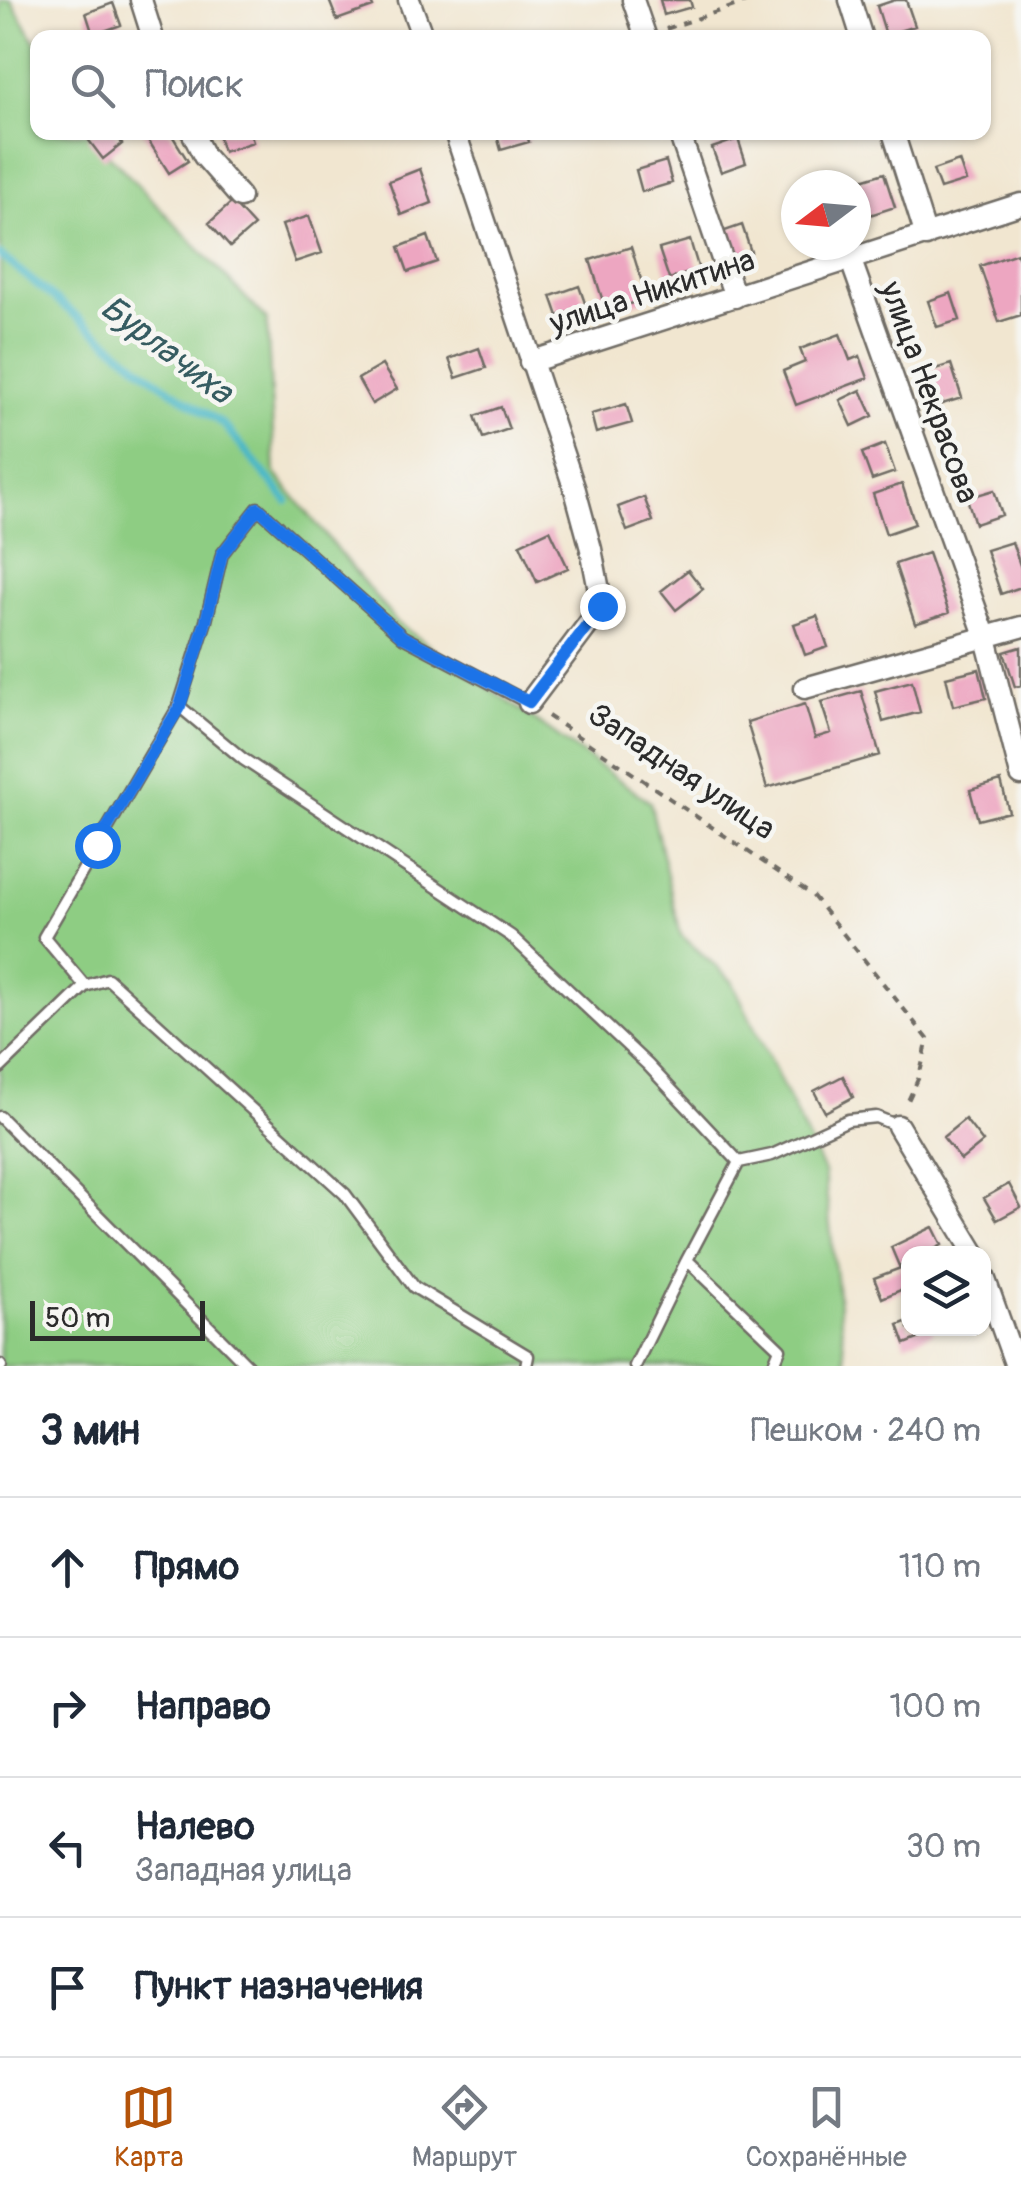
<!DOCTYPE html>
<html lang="ru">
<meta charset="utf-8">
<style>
body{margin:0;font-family:Pangolin,sans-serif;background:#f6f6f7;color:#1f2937}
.controls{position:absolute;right:30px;bottom:30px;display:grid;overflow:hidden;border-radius:20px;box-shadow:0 2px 8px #0004}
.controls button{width:90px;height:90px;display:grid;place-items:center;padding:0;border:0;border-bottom:2px solid #e0e1e3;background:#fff;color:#1f2937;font:50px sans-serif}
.compass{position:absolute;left:781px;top:170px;width:90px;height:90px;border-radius:50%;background:#fff;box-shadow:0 2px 8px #0004;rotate:254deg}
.scale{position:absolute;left:30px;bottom:25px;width:175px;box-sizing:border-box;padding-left:10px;border:5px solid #2b2b2b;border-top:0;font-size:28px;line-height:35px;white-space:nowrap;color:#2b2b2b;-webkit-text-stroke:8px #f6f6f2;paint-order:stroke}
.stop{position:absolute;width:30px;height:30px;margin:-22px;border:8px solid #1a73e8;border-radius:50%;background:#fff}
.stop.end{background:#1a73e8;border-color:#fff;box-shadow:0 2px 10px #0008}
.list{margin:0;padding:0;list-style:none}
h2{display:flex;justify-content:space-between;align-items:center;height:130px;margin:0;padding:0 40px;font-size:42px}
h2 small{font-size:32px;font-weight:400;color:#747a83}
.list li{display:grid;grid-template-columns:65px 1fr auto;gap:30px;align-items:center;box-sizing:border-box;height:140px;padding:0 40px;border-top:2px solid #e0e1e3}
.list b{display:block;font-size:38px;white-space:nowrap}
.list p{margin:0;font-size:32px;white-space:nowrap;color:#747a83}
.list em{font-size:32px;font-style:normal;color:#747a83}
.icon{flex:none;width:55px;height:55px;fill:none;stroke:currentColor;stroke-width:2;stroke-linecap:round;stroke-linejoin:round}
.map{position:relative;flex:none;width:1021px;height:1366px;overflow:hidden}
.search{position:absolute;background:#fff;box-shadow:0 2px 8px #0004;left:30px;right:30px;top:30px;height:110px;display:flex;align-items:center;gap:25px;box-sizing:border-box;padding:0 35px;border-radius:20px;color:#747a83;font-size:38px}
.sheet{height:690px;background:#fff}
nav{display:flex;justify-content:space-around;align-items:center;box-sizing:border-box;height:140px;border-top:2px solid #e0e1e3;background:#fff;font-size:28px;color:#747a83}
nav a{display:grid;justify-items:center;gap:5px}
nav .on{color:#b45309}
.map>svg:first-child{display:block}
.green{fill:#8ecd83;stroke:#5c7c57;stroke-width:2.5}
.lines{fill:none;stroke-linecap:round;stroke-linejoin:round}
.stream{stroke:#4ab7c6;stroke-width:8}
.building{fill:#eda6c1}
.service-casing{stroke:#706c65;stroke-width:15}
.minor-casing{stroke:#706c65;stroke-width:25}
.path{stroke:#706c65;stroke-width:4;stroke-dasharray:8 8;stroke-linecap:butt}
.service{stroke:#fff;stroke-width:10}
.minor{stroke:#fff;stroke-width:20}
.route{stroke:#1a73e8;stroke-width:12}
.labels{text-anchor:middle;stroke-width:9;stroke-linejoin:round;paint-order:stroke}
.street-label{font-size:32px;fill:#2b2b2b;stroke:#f6f6f2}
.water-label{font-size:35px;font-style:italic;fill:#365c61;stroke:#f6f6f2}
</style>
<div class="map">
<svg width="1021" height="1366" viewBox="0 0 1021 1366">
<rect width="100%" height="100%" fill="#f6f6f2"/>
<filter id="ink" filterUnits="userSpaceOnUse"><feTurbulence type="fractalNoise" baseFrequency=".01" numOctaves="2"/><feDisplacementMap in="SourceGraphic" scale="20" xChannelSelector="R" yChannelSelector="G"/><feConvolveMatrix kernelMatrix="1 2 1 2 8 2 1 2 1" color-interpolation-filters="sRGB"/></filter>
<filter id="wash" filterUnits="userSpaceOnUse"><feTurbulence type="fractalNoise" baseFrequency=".0048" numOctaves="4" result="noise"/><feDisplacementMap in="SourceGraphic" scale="40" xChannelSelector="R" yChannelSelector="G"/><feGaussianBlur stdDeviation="2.25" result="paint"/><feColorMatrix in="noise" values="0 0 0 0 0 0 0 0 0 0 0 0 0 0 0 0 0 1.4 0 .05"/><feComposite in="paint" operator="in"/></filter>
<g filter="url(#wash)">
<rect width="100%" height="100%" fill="#f1e6d0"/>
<path class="green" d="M0,0H11L37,45L38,132L88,133L267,320L275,473L396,622L650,802L681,935L732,981L824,1172L846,1366H0Z"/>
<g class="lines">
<path class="stream" d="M0,255L156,380L224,425L287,501"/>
</g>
<g id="blocks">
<path class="building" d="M329,0H370L373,7L337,20Z
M660,0H690L692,7L664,15Z
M895,0H906L915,26L886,35L877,6Z
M113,3L121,25L93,35L86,13Z
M94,132H114L122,144L103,159L87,138Z
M143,132H170L188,161L169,173Z
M217,132H250L253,142L223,152Z
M496,132H526L529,142L501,150Z
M738,139L746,163L721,172L712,148Z
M666,161L672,183L642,192L636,170Z
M959,161L966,181L940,189L933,170Z
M420,169L432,203L401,215L389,181Z
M884,173L895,207L864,217L856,185L849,184Z
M232,202L254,226L230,247L209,223Z
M309,216L322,253L295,262L282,225Z
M742,225L751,252L727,259L719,233Z
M428,236L437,262L408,272L399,247Z
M690,240L699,270L669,279L659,249Z
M631,247L647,299L606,311L590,260Z
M1017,253L1021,265V315L999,322L980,266Z
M579,286L586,306L558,316L551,296Z
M951,293L960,320L937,327L928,301Z
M840,334L850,360L860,356L868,378L796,405L783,371L805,362L800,349Z
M479,348L486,368L456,378L449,359Z
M951,364L962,398L929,408L919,374Z
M382,365L397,389L372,404L358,379Z
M861,390L873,416L852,426L840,400Z
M626,404L632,423L596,433L591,414Z
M501,407L509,429L483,438L475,416Z
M885,444L895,472L872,480L862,453Z
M902,484L915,524L886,534L873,494Z
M994,490L1002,515L975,524L967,498Z
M644,497L653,521L627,531L618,507Z
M550,530L568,568L537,582L520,544Z
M1012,542L1021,568V587L1001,594L986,550Z
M928,553L949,613L915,624L895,564Z
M688,570L703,589L676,610L661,591Z
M817,616L828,647L805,655L794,624Z
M1021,647V685L1015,687L1004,652Z
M979,669L986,698L953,706L946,677Z
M912,681L920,712L883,722L875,691Z
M861,691L880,755L767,788L747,722L805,704L815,738L831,733L821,702Z
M1001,781L1009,812L978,820L970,790Z
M843,1076L853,1097L825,1112L814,1091Z
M965,1119L983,1142L961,1160L943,1137Z
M1009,1184L1021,1207L997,1220L984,1198Z
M933,1227L942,1245L925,1254H908V1261L899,1266L891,1247Z
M906,1266L908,1272V1287L882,1298L874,1278Z
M908,1321V1328H932L933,1333L905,1344L898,1325Z"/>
</g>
</g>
<g filter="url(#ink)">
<use href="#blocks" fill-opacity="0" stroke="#706c65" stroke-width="2.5"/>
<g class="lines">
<g class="service-casing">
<path id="service" d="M179,706L206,621L222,554L258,508L403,637L529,703
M85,986L108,979L345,1194L414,1287L528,1356L526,1366
M0,1068L85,986L44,937L179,706L243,759L511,936L648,1065L739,1162L772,1155L848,1120L876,1117L898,1126
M0,1117L248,1366
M687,1260L780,1349L773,1366
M0,1365L1,1366
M635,1366L687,1260L739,1162"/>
</g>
<g class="minor-casing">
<path id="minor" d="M141,0L153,38
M409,0L423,38
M633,0L646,38
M850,0L862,38
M192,132L204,156L240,197
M455,132L575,490L591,549L602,606L529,703
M679,132L735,297
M893,132L926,236
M850,258L986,638L1021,775
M530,362L1021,204
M805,688L1021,627
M898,1126L975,1254
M984,1277L1016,1366"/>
</g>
<path class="path" d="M666,29L752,0
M548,716L812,895L928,1039L919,1077L905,1107"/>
<use href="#service" class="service"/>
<use href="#minor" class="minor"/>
</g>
</g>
<g class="lines" filter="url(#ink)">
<path class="route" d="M97,845L180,706L206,621L222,554L258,508L403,637L529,702L602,606"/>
</g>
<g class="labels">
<g class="street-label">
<text transform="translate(652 291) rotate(-18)" y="11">улица Никитина</text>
<text transform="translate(930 392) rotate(70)" y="11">улица Некрасова</text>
<text transform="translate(682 771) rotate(34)" y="11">Западная улица</text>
</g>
<g class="water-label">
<text transform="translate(167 349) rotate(37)" y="12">Бурлачиха</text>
</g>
</g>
</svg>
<div class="controls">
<button><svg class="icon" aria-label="layers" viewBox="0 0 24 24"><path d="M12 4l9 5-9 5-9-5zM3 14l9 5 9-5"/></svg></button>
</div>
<svg class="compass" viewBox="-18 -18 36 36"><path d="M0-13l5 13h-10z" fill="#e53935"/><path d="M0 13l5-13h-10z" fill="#747a83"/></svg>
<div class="scale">50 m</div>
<div class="stop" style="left:97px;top:845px"></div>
<div class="stop end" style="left:602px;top:606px"></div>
<div class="search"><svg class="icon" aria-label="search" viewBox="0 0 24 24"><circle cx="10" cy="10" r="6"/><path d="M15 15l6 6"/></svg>Поиск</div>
</div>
<section class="sheet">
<h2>3 мин<small>Пешком · 240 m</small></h2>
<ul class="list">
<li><svg class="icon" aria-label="ahead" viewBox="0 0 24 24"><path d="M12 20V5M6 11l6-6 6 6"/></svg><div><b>Прямо</b></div><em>110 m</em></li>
<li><svg class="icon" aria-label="right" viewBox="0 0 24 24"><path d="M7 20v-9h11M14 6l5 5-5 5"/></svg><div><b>Направо</b></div><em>100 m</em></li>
<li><svg class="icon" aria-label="left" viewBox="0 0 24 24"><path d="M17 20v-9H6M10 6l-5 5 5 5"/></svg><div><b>Налево</b><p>Западная улица</p></div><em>30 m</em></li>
<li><svg class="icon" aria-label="arrive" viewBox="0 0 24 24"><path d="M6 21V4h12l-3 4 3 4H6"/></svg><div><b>Пункт назначения</b></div></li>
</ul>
</section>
<nav>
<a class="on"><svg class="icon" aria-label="map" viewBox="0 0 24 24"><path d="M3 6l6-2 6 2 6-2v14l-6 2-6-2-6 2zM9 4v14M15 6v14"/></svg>Карта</a>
<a><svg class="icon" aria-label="directions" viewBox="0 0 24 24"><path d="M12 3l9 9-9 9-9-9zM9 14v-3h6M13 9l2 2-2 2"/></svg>Маршрут</a>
<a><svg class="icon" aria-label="saved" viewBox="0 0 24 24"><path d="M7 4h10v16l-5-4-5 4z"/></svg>Сохранённые</a>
</nav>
